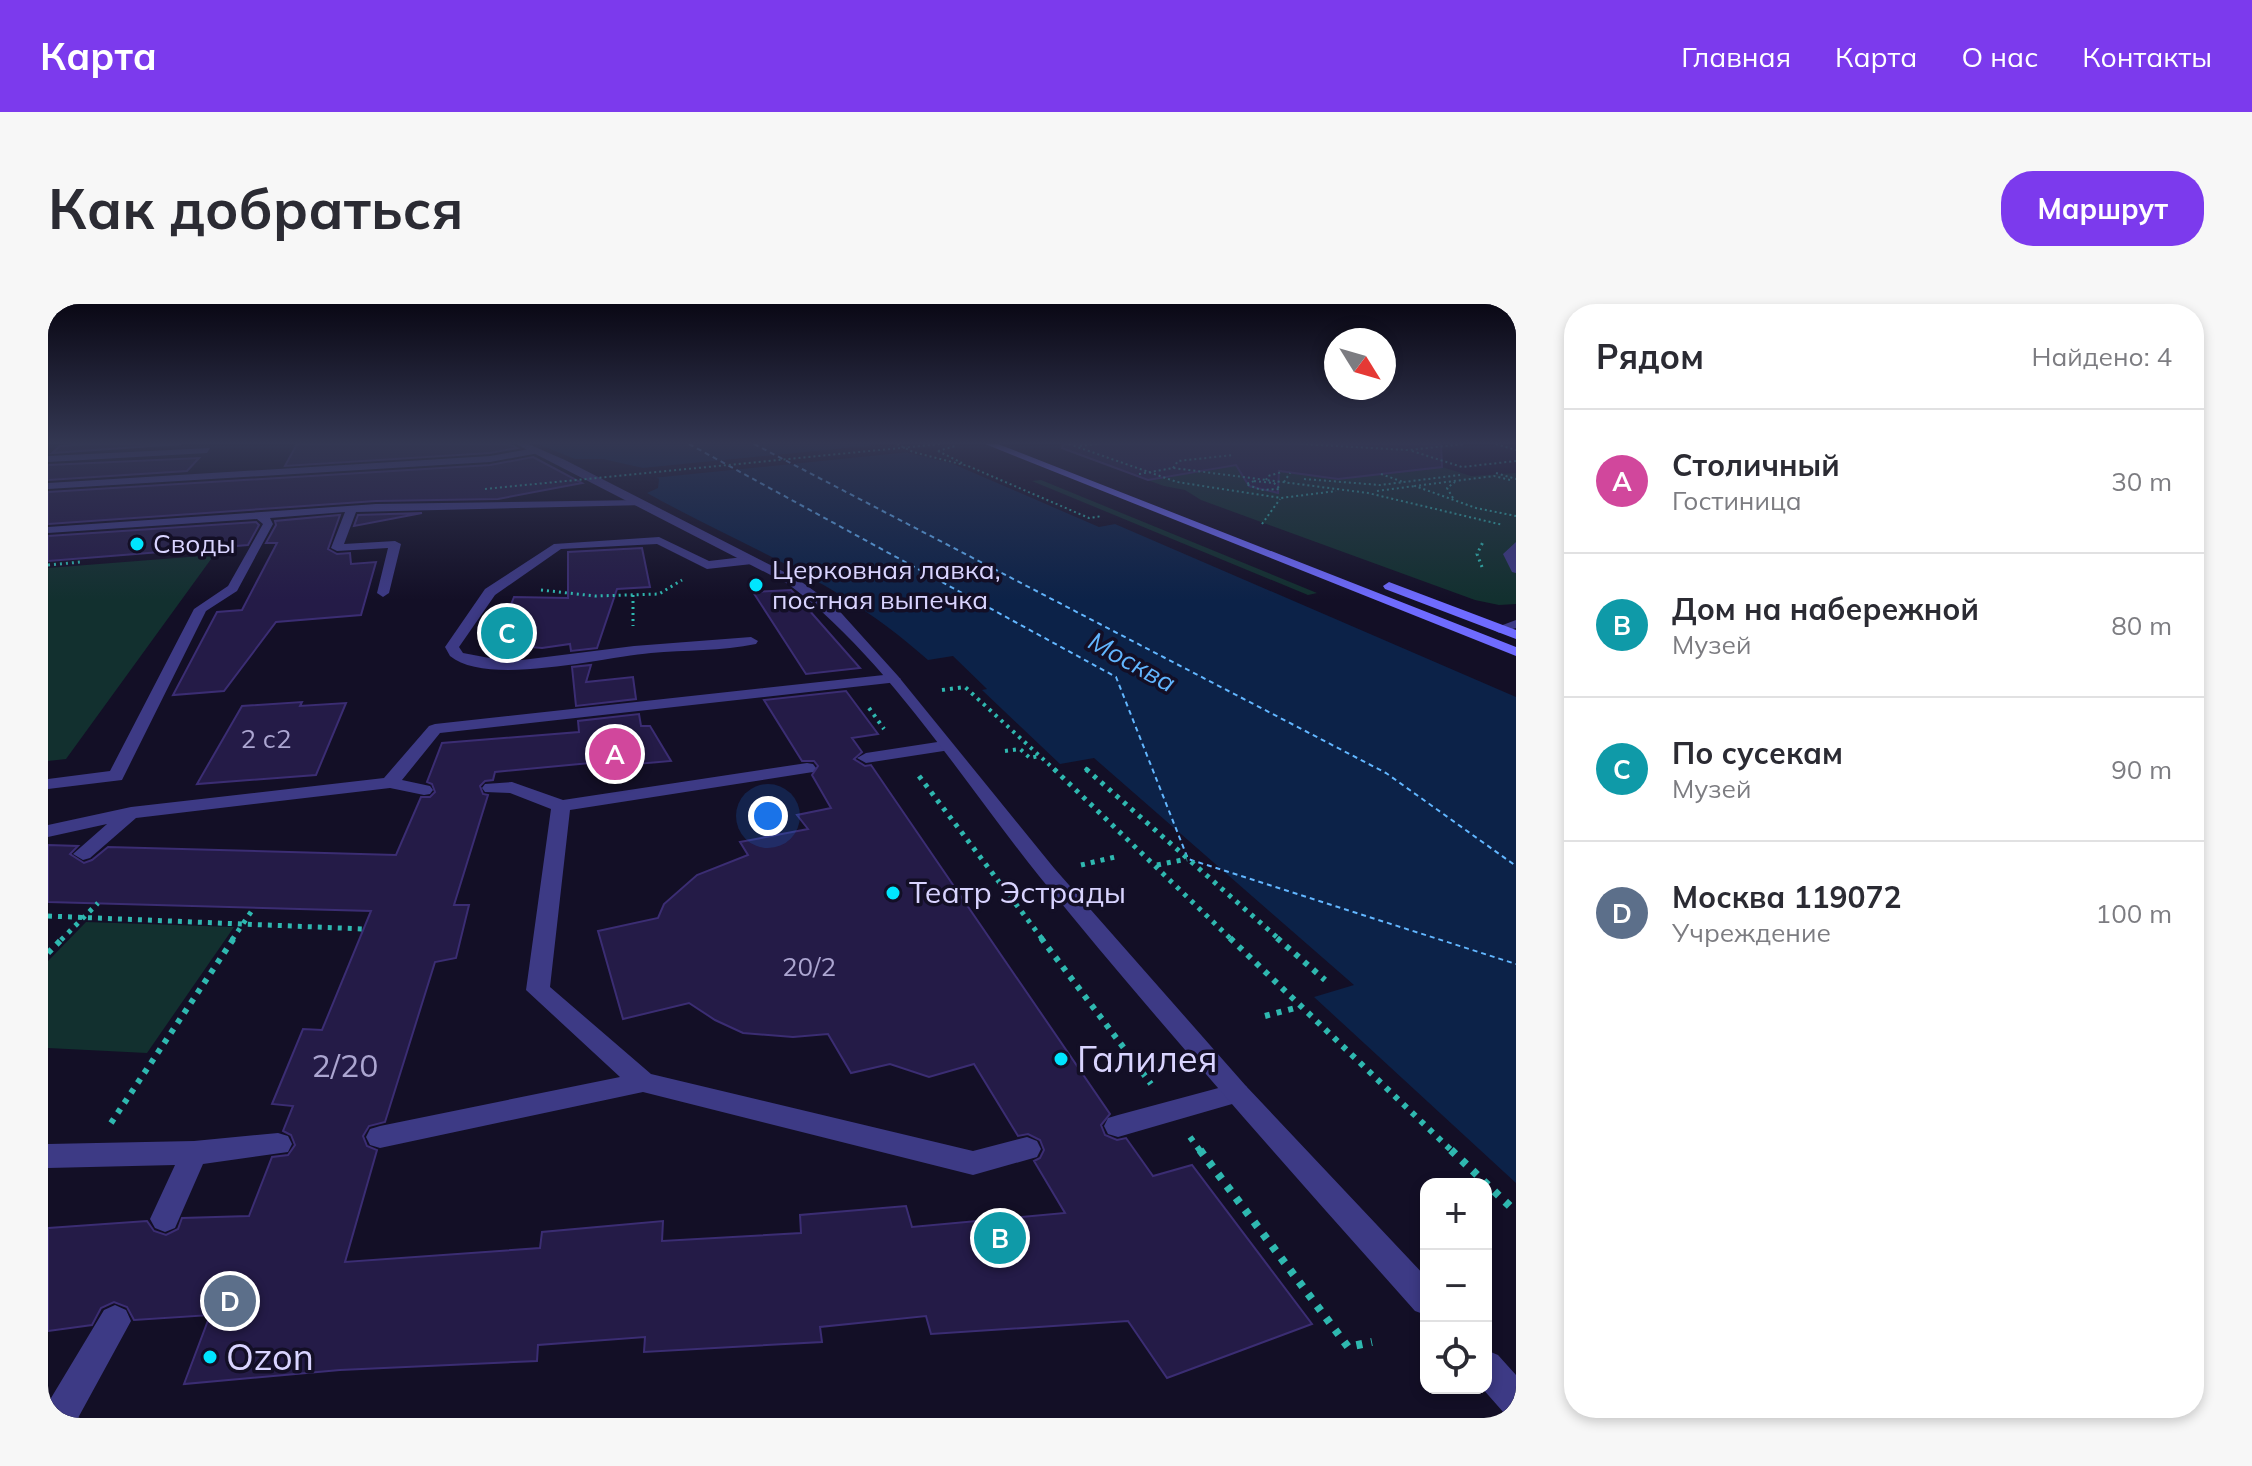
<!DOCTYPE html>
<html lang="ru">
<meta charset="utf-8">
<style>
body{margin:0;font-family:Mulish,sans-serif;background:#f7f7f7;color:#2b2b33}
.controls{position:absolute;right:24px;bottom:24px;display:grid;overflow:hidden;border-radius:16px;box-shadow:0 4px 12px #0003}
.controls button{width:72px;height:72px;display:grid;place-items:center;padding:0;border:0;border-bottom:2px solid #e1e1e2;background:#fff;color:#2b2b33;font:40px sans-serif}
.compass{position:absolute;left:1276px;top:24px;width:72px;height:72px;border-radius:50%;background:#fff;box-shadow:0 4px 12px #0003;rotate:127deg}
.you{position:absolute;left:720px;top:512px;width:28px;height:28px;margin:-20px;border:6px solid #fff;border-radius:50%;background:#1a73e8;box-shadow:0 0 0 12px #1a73e833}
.badge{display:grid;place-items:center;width:52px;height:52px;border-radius:50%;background:#7c3aed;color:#fff;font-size:26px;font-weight:700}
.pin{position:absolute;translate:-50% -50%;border:4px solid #fff;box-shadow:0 2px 8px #0006}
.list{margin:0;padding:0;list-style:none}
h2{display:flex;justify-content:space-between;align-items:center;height:104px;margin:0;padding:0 32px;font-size:34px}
h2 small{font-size:26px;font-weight:400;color:#7c7c81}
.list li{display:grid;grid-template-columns:52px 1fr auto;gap:24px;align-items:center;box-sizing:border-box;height:144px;padding:0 32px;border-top:2px solid #e1e1e2}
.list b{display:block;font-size:30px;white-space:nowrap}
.list p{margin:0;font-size:26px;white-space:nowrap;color:#7c7c81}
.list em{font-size:26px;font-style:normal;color:#7c7c81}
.icon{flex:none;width:44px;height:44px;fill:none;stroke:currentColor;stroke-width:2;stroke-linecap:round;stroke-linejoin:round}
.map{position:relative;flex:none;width:1468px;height:1114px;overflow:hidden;border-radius:32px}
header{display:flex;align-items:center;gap:48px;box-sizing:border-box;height:112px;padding:0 40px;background:#7c3aed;color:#fff}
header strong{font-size:38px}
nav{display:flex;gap:44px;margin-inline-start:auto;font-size:28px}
.intro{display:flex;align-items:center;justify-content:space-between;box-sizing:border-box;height:192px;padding:0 48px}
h1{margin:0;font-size:56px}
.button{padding:20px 36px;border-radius:32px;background:#7c3aed;color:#fff;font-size:28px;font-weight:700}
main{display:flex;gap:48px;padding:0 48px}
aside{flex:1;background:#fff;border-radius:32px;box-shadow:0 4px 12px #0003}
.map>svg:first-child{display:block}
.green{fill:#12302f}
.water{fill:#0c2248}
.pier{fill:#130f26}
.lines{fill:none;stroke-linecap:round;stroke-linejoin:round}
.ferry{stroke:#62b6ff;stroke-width:2;stroke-dasharray:5 4;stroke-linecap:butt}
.building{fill:#241b47;stroke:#3b2d73;stroke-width:2}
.path-far5{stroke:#2fb8b0;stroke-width:2;stroke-dasharray:2 3;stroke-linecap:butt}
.path-far4{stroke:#2fb8b0;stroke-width:3;stroke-dasharray:2 4;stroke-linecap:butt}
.path-far3{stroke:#2fb8b0;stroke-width:4;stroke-dasharray:3 5;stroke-linecap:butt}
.path-far2{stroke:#2fb8b0;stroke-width:5;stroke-dasharray:4 6;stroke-linecap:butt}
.path-far1{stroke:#2fb8b0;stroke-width:6;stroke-dasharray:5 7;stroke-linecap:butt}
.path{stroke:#2fb8b0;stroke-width:8;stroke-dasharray:6 9;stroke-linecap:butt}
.lane{fill:#3d3a85;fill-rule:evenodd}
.street{fill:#3d3a85;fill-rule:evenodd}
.secondary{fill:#6f6bff;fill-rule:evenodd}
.path-bridge{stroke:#2fb8b0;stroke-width:2;stroke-dasharray:2 3;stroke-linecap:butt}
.poi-dot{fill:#00e5ff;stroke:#130f26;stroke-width:3}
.labels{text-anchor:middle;stroke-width:7;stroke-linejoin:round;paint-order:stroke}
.far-poi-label{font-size:26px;fill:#d9d4ff;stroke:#130f26;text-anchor:start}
.far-water-label{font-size:26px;font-style:italic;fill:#62b6ff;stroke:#130f26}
.number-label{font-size:26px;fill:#aca6d1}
.poi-label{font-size:30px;fill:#d9d4ff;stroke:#130f26;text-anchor:start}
.near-number-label{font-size:32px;fill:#aca6d1}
.near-poi-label{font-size:36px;fill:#d9d4ff;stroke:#130f26;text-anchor:start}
</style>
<header>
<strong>Карта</strong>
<nav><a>Главная</a><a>Карта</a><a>О нас</a><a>Контакты</a></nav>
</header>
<div class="intro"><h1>Как добраться</h1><a class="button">Маршрут</a></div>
<main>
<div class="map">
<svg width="1468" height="1114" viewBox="0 0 1468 1114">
<rect width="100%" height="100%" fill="#130f26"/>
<path class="green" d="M1051,145L1179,149L1225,166L1289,175L1394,163L1423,172L1468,169V300L1451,301L1427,296L1153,196L1137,186L1116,182L1021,148Z
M993,176L1269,289L1260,291L984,177Z
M166,251L18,455L0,457V264Z
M38,618L186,623L99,749L0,744V657Z"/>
<path class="water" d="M490,140H843L861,149L903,159L1051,223L1067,220L1468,393V879L1266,693L1306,681L1046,454L1012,460L934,386L939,385L905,352L880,356C791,276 700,245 599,189L610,184L611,175L595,164L555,155H527Z"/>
<path class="pier" d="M838,140H853L871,147L604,174L584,165Z"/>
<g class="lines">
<path class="ferry" d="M641,140L1068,373L1140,555L1468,660
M706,140L1338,469L1468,562"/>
</g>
<path class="building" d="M39,140H133L4,149L12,142Z
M249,140H460L469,144L442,149L237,162Z
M1015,140H1393L1394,163L1290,175L1231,167L1230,189L1201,182L1188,161L1100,176L1014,144Z
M485,153L534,179L450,195L328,197L0,220V188L442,161Z
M151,154L139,167L0,176V161Z
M374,209L306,222L310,211Z
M292,211L280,245L289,250L302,249L303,260L328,258L313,311L228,318L176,387L125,391L169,308L194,306L229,239H218L228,221L227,217Z
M208,218L211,221L200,241L0,257V232Z
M594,244L602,283L569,285L549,344L523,347L522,340L494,344L447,340L466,293L520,294V248Z
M743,286L746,289L812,364L758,370L705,288Z
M543,361L538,378L585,373L588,395L528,402L524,363Z
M798,387L830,430L804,434L814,448L806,455L817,462L823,461L1062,810L1053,821L1057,831L1069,836L1078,834L1105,872L1144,861L1264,1020L1119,1074L1080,1017L883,1030L878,1012L772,1023L774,1038L596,1048L597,1033L490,1041L489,1057L292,1066L136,1080L162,1011L86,1016L79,1003L66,998L53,1004L44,1021L0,1027V924L99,917L106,927L118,931L130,925L134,914L201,912L224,853L240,851L247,841L243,831L235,827L245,802L224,800L255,725L274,726L323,607L0,598V541L30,542L22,550L36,559L44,556L60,543L348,551L373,493H382L387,488L384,480L379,478L394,439L531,428L530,417L591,410L593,422H602L623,457L553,463V458L447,468L445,476L437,477L432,482L435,490L440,491L406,601H421L408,654L387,658L337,818L321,822L315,832L319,842L329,846L297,958L492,944L494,928L615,917L614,937L753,929L752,911L858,902L864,923L1017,909L986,857L992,854L996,846L992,836L980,830L970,832L926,760L881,773L842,760L803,769L780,730L745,733L695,729L667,716L641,699L575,715L550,627L610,614L616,600L649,571L700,551L692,538L760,525L749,511L783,504L764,471L770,462L766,457H754L716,396Z
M254,398L252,402L298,399L268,471L149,480L194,402Z"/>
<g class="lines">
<path class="path-far5" d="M849,140L865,148L920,162L1041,214L1054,212
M1021,140L1129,178L1233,194L1288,187
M1253,140L1360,146L1417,140
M1448,140L1468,146
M1032,142L1051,140
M890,147L914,159
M890,147L907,142
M1364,147L1414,163L1468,157
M1125,164L1130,157L1185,151
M1448,169L1468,175
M1091,170L1125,164L1320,189L1455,221
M1333,170L1355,178
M1256,175L1332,181L1412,171
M1218,176L1220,172L1234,168
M1462,176L1446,172L1367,182L1428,204L1468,212
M1206,177L1226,179L1232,185L1213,186L1198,180Z
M1236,178L1242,169
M1329,187L1367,182
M1405,194L1399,184L1407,178
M1214,220L1232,195"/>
<path class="path-far4" d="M0,261L33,258
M1434,263L1429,250L1436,236
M493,286L547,292L611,290L634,276
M585,291V322"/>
<path class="path-far3" d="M894,386L917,383L1008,467
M821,404L836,425
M957,447L972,445L982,454L991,452
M1037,464L1041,467"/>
<path class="path-far2" d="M1006,465L1184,636
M1038,465L1232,636
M871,472L995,636
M1033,561L1067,553
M1109,561L1139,555
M0,612L316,625
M13,636L50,599
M184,636L205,605"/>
<path class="path-far1" d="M993,634L1103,780
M1182,634L1405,848
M1229,634L1277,676
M0,649L15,634
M1217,712L1251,703
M63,819L186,634
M1142,833L1153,848"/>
<path class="path" d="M1152,846L1300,1043L1324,1038
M1403,846L1468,908"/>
<path class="lane" d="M162,144L159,149L0,158V152Z
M488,144L491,149L442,158L0,185V179L442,152Z
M593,196L598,199L597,201L308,208L296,240L347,237L353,240L341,289L335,293L329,289L340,244L289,247L283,244L297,208L222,214L225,220L189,287L158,307L74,476L0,485V475L62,467L146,305L180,282L215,220L209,215L0,229V223L328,200Z
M611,233L661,257L704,252L710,256L704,260L659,265L609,240L513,245L447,291L411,343L415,349L452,356H474L586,342L703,333L710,337L708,340C674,347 637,346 603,349C556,353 439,383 402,352L397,343L437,285L506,240Z
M1468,238V269L1464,268L1455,250Z
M845,370L853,375L850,378L392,429L354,476L382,482L385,486L382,490L376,491L342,484L88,514L42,554L35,556L25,550L59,520L0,533V521L83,503L336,474L381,422L387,420Z
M896,437L902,438L904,442L902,446L818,459L809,454L818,449Z
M759,459L765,460L768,464L765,468L522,506L502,683L603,770L925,847L979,833L989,837L993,845L989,853L925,871L595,788L332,844L322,841L318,833L322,825L332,822L572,773L478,686L503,505L462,489L437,488L434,484L437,480L464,478L515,496Z
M1189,779L1198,782L1202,789L1198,796L1070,833L1060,830L1056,822L1060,814L1070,811Z
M230,829L240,832L244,840L240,848L155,860L127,924L117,928L107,924L102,915L127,861L0,864V840L146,837Z
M67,1001L78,1006L83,1017L30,1114H0V1099L56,1006Z"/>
<path class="street" d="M468,140H480L517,156L748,274L786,301L850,372L1006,564L1198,782L1378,973V1011L1367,1007C1240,864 1112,721 991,572C915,477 836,351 740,280Z
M1468,316V324L1451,329L1444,325Z
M1438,1046L1450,1051L1468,1071V1114L1456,1109L1434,1084H1438Z"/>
<path class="secondary" d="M937,140H950L1468,343V352Z
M1341,278L1468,326V335L1337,285L1335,282Z"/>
<path class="path-bridge" d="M437,185L892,140"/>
</g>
<linearGradient id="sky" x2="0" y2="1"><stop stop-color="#0a0815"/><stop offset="0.47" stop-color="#333752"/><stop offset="1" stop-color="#333752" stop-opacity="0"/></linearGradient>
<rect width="1468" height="296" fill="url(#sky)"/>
<g class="poi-dot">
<circle cx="89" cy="240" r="8"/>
<circle cx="708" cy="281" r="8"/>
<circle cx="845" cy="589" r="8"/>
<circle cx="1013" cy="755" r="8"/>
<circle cx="162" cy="1053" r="8"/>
</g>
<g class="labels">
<g class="far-poi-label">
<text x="105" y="249">Своды</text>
<text x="724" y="275">Церковная лавка,<tspan x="724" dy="30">постная выпечка</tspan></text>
</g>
<g class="far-water-label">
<text transform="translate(1084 358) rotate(29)" y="9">Москва</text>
</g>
<g class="number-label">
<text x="218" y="444">2 с2</text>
<text x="761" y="672">20/2</text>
</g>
<g class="poi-label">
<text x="861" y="599">Театр Эстрады</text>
</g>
<g class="near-number-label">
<text x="297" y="773">2/20</text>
</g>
<g class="near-poi-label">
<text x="1029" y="768">Галилея</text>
<text x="178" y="1066">Ozon</text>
</g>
</g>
</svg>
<div class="controls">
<button>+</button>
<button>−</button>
<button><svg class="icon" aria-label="locate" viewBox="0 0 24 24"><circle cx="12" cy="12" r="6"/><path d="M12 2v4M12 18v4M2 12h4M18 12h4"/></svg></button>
</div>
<svg class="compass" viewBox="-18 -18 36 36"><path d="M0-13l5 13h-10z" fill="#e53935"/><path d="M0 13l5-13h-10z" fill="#7c7c81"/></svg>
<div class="you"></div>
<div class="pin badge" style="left:567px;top:450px;background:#d1479c">A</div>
<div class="pin badge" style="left:952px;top:934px;background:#0f9aa8">B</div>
<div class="pin badge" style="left:459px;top:329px;background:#0f9aa8">C</div>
<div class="pin badge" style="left:182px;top:997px;background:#5c6f8a">D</div>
</div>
<aside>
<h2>Рядом<small>Найдено: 4</small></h2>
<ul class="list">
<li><span class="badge" style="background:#d1479c">A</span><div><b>Столичный</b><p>Гостиница</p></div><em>30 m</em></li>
<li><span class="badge" style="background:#0f9aa8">B</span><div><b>Дом на набережной</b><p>Музей</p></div><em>80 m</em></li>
<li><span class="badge" style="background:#0f9aa8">C</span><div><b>По сусекам</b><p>Музей</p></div><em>90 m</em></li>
<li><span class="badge" style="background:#5c6f8a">D</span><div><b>Москва 119072</b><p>Учреждение</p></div><em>100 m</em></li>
</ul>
</aside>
</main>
